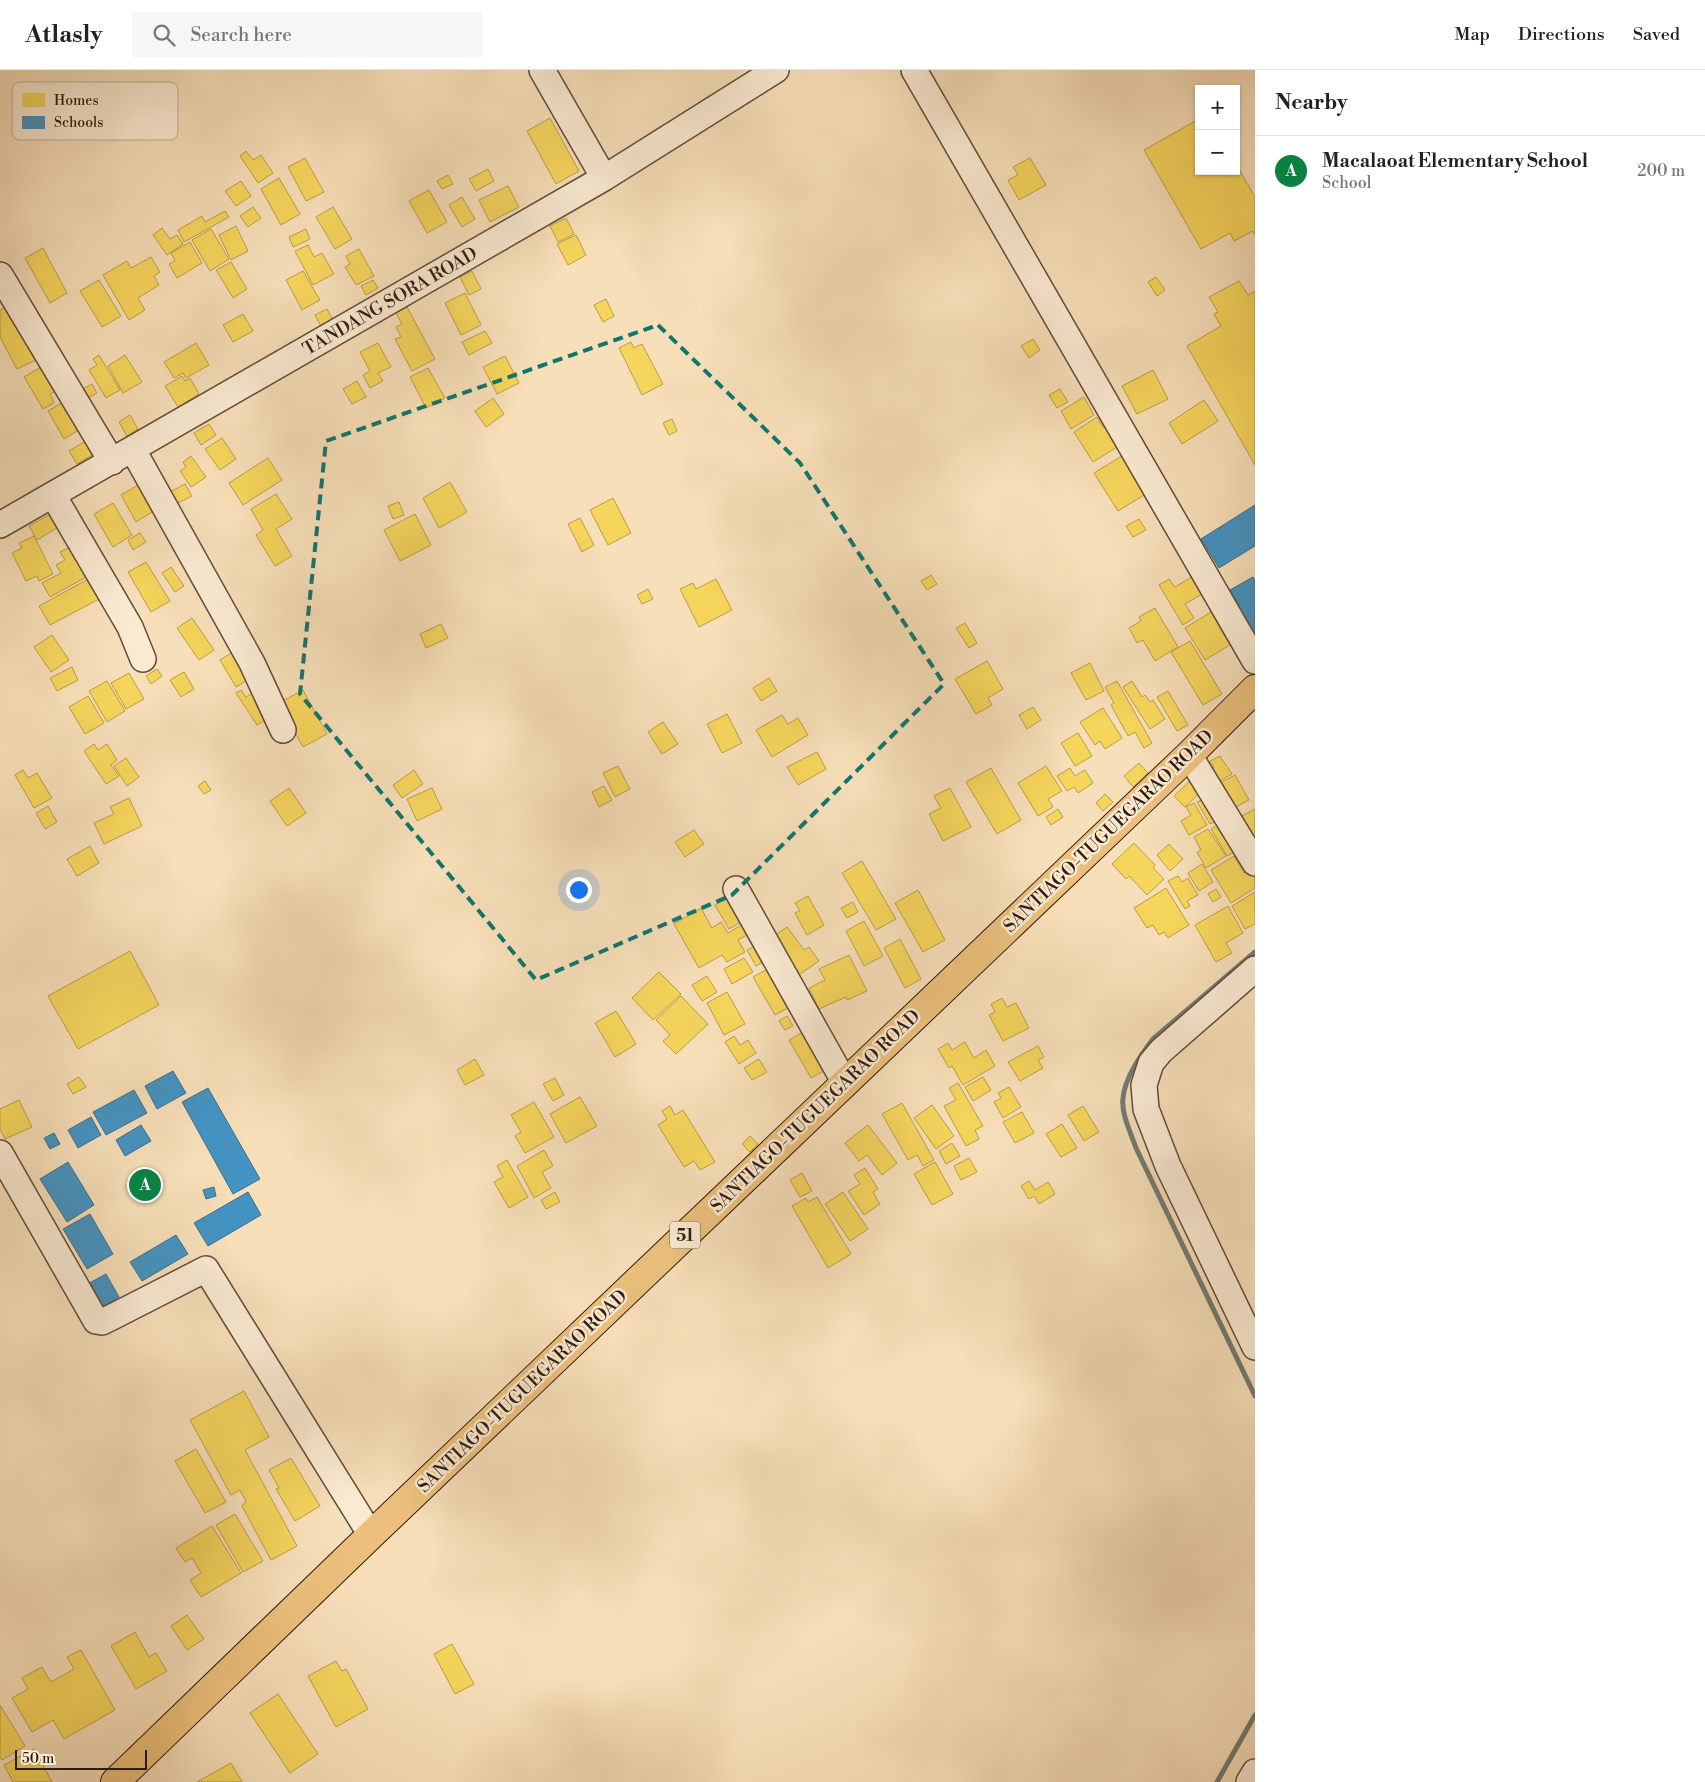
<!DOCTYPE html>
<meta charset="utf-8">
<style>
body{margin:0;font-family:"Libre Bodoni",serif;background:#f6f6f6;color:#222}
.controls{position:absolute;right:15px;top:15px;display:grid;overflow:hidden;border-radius:0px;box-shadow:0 1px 4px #0004}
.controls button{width:45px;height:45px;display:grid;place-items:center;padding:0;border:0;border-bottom:1px solid #e0e0e0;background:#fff;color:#222;font:25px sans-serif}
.scale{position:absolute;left:15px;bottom:12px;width:132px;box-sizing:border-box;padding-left:5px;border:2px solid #2f1b0f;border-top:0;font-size:14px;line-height:18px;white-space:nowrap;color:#2f1b0f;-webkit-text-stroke:4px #faead2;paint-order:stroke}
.you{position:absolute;left:578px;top:819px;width:18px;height:18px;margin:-12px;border:4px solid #fff;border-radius:50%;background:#1a73e8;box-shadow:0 0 0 8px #1a73e833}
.badge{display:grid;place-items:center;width:32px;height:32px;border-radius:50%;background:#0b8043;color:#fff;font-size:16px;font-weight:700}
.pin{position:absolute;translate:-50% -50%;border:2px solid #fff;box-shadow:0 1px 5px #0006}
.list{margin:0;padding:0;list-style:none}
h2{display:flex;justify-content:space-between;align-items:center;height:65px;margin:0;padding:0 20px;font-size:21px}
h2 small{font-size:16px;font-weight:400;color:#767676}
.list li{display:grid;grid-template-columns:32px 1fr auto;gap:15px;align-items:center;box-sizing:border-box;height:70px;padding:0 20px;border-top:1px solid #e0e0e0}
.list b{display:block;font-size:19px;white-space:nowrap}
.list p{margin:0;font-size:16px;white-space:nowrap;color:#767676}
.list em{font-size:16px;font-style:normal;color:#767676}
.icon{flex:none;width:28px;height:28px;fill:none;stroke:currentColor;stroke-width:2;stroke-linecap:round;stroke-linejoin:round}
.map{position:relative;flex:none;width:1255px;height:1712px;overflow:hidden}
header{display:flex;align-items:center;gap:30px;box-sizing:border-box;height:70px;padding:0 25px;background:#fff;border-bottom:1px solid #e0e0e0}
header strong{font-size:24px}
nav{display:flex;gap:28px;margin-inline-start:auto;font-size:18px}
.search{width:350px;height:45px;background:#f6f6f6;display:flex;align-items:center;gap:12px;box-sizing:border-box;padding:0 18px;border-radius:0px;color:#767676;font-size:19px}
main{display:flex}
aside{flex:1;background:#fff}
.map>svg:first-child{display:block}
.homes{fill:#f6d55c;stroke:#ba9d45}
.schools{fill:#4393c3;stroke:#3d6f8d}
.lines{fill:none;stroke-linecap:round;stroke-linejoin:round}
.stream{stroke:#727b74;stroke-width:5}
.minor-casing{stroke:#614c3a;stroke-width:28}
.highway-casing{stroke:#2f1b0f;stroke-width:30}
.minor{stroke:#faead2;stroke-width:25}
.highway{stroke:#ecc07c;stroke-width:28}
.marked{fill:none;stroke:#0f766e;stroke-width:4;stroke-dasharray:10 6;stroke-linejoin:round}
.labels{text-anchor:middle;stroke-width:5;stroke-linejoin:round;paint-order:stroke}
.shield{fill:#faead2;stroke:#6c594a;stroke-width:1}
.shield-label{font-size:16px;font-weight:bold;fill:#2f1b0f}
.street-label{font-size:18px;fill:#2f1b0f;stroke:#faead2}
.key{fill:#faead2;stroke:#bdac98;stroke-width:1}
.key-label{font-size:14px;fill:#2f1b0f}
</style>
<header>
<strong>Atlasly</strong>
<div class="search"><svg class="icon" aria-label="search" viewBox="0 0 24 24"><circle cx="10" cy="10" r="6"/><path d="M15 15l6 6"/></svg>Search here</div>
<nav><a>Map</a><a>Directions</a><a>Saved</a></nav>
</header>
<main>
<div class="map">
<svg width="1255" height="1712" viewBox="0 0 1255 1712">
<rect width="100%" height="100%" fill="#f7dfb9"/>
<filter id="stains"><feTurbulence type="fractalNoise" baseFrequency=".004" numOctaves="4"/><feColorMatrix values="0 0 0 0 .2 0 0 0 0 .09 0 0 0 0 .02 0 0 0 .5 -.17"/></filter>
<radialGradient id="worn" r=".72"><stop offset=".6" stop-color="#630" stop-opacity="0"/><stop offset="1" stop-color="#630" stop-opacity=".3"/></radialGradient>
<path class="homes" d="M550,48L579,101L556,114L527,61Z
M1199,49V101H1236V94L1255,127V165L1253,161L1234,171L1230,163L1201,179L1144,80Z
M246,81L253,90L261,85L273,103L258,113L240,86Z
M305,88L324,122L306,131L288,97Z
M1030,88L1046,115L1019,130L1008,110L1018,105L1013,97Z
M488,99L494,111L476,121L469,109Z
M448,105L453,114L442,119L437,111Z
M279,108L300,144L281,155L261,119Z
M241,111L251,126L236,136L225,121Z
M508,116L519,137L490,152L479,130Z
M429,120L447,152L427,163L409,131Z
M462,127L475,149L462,157L449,135Z
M253,137L261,148L248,157L240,146Z
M333,137L352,169L335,179L316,147Z
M225,141L229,147L184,172L178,160L202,146L205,152Z
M566,148L574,164L558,172L550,156Z
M236,156L248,181L231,190L219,165Z
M162,158L170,169L177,165L183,174L167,185L153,165Z
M211,159L229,189L210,201L192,170Z
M306,159L310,169L293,177L289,167Z
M576,165L586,185L568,195L557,174Z
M190,172L202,193L177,208L169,194L175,191L171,183Z
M308,175L314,187L322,183L334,204L313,215L295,181Z
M43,178L67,223L50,233L25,188Z
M359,179L374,206L356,215L345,197L350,194L346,186Z
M151,187L160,202L154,206L159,215L138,228L145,240L129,250L103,205L127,191L131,198Z
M231,192L247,219L233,228L216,200Z
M303,201L320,230L302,240L286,210Z
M472,201L481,219L469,225L460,207Z
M1156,207L1165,220L1157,226L1148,212Z
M99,210L121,246L102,257L80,221Z
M373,210L378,218L366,225L361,216Z
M1239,211L1248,225L1255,221V395L1187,276L1221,256L1214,244L1218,242L1209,227Z
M465,223L481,255L461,265L445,233Z
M606,229L614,246L603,252L594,235Z
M7,236L36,290L17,299L0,267V240Z
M407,237L435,289L412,301L395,269L401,267L396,257L402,254L396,243Z
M327,239L334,252L322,258L315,245Z
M243,244L253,261L233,272L223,255Z
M485,261L492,273L469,285L462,272Z
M1033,269L1040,280L1029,288L1021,276Z
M631,272L634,278L642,274L663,314L642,325L619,278Z
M196,273L209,295L186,308L183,303L174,308L164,292Z
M378,273L391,297L378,303L383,311L370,318L363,305L370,301L360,282Z
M99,285L120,320L106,328L89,300L97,295L93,289Z
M125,285L142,312L123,323L108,296Z
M505,286L519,313L497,324L483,297Z
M41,297L56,321L50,324L54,333L43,339L24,307Z
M428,298L445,328L426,338L410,307Z
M1153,300L1168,329L1137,344L1122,316Z
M182,306L185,311L190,308L199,324L178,337L165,316Z
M357,311L366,327L352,334L343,319Z
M92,314L97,323L88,328L83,319Z
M1060,319L1068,332L1057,338L1049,325Z
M1084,327L1094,345L1071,359L1061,341Z
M493,328L504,344L486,357L475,341Z
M1204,330L1218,351L1182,374L1169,353Z
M65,331L82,358L64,369L48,341Z
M130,345L138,359L127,366L119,352Z
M1097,347L1103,357L1108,354L1125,372L1093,392L1074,362Z
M672,349L677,361L669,365L663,353Z
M209,354L216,365L201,375L194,363Z
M222,368L236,389L220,400L205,379Z
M87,370L95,383L77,394L69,381Z
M1125,384L1149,422L1118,441L1094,403Z
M191,386L206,407L191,417L180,401L186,397L183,392Z
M268,388L282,410L243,435L229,413Z
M450,412L467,442L439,458L423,428Z
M185,414L192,426L174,435L168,423Z
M138,415L154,441L136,452L121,425Z
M276,424L292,449L276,459L292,486L275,496L256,465L263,460L251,439Z
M613,428L631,463L608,475L590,440Z
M399,432L404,445L393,449L388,436Z
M113,433L132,465L113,477L94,444Z
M52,443L60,456L37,470L29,456Z
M415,444L431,475L400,491L384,460Z
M580,448L594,475L582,482L568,454Z
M1139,449L1146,460L1133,467L1126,456Z
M140,463L146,472L133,480L128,470Z
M34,466L53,504L39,511L37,506L26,511L12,483L22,478L19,473Z
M72,476L88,506L50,527L42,513L61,503L56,495L65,490L60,482Z
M146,492L170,531L151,542L128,502Z
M171,497L184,516L175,522L162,503Z
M1198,503L1209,520L1185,534L1194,548L1183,555L1159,515L1169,509L1175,517Z
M931,505L937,514L927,520L921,511Z
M90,508L101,528L50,555L39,536Z
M716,509L732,540L699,557L680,519L693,513L696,519Z
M648,519L653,529L642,534L637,525Z
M1155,538L1178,577L1155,591L1143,570L1137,573L1129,558L1141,551L1139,547Z
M1211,542L1230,575L1205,590L1185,558Z
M192,548L214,580L199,590L177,558Z
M965,553L977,573L969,578L956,558Z
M441,554L448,568L426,578L420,564Z
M52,565L69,590L51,602L34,577Z
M1190,571L1222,624L1203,635L1171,582Z
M238,579L254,606L236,617L220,590Z
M987,591L1003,619L988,628L992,635L976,644L955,609Z
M1090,593L1104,621L1086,630L1071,603Z
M72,597L78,610L57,621L50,608Z
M157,599L162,606L151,614L146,606Z
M184,602L194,619L181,627L170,610Z
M129,603L144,629L126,639L111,613Z
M769,608L777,621L761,631L753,618Z
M107,611L125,641L107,652L89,621Z
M1117,611L1152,673L1144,678L1135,662L1128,666L1111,635L1114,633L1105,617Z
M1132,611L1142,627L1145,625L1150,632L1153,630L1165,649L1150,659L1123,617Z
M241,620L246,627L255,621L272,646L257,655L236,623Z
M303,620L327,664L303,677L279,633Z
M1168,621L1188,655L1177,661L1157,627Z
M88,626L104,653L85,664L69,637Z
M1033,637L1041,650L1027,659L1019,645Z
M1103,638L1122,668L1105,679L1100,671L1095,675L1080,652Z
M727,644L742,673L722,683L707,654Z
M782,645L788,654L798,648L808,665L772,687L756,660Z
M663,652L678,674L662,684L648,662Z
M1078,663L1092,686L1075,696L1061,673Z
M94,674L98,680L107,674L117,690L111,695L119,706L106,714L84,681Z
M817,682L826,699L798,715L787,697Z
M1220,686L1232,704L1218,712L1211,699L1214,697L1210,691Z
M126,688L139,707L127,716L114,696Z
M1139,693L1148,703L1133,717L1124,706Z
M618,696L630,719L615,727L603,703Z
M1046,696L1062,721L1048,729L1053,737L1038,746L1018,713Z
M991,698L1021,750L997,764L966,712Z
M1070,698L1075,706L1085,700L1093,713L1078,723L1074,717L1067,721L1057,706Z
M23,700L28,708L37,703L52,728L34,738L15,705Z
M414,700L423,714L402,728L393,715Z
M1235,705L1249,730L1234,738L1220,713Z
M1195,706L1206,717L1185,737L1174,726Z
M205,711L211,720L204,724L198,716Z
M604,716L612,730L599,737L592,722Z
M289,718L306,743L287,756L270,731Z
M432,718L442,739L417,751L407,729Z
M950,718L971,757L943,771L929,744L941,738L934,726Z
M1105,724L1113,732L1103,741L1096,733Z
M129,728L142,756L104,774L94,753L114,744L110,737Z
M1203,729L1224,747L1210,754L1197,732Z
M1194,733L1207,755L1189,765L1181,751L1191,745L1186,737Z
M48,736L57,752L45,759L36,743Z
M1058,739L1063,747L1051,755L1046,747Z
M1255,739V774L1240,747Z
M1227,749L1243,777L1227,786L1211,759Z
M1208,759L1226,786L1206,798L1197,782L1201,780L1194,767Z
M694,760L704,774L685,787L675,772Z
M1134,773L1155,795L1153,798L1164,809L1147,825L1129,806L1126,809L1112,794Z
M1169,774L1183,789L1170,801L1157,785Z
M90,776L99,793L77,806L67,789Z
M1234,786L1244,803L1254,796L1255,818L1231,833L1211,800Z
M862,791L896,849L876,860L842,803Z
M1202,794L1213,812L1199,821L1188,803Z
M1178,806L1182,812L1188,808L1198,825L1187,831L1190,836L1185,839L1168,811Z
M1166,818L1189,855L1168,868L1164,862L1159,865L1153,855L1147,858L1134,838Z
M1216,819L1221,827L1213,832L1208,824Z
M918,820L945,870L923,882L895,833Z
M1255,822V854L1245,859L1232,836Z
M808,826L824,855L807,865L795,843L800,841L795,833Z
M727,828L741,852L729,859L715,835Z
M853,832L858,842L847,848L841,838Z
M1228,836L1243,863L1226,873L1232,883L1216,892L1195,855Z
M701,838L712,858L721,852L728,863L748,851L754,861L738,870L745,882L727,892L722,885L699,898L674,854Z
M864,851L883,886L864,896L846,861Z
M787,857L804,880L809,877L819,891L793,909L771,868Z
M900,869L921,909L905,918L884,878Z
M763,872L772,887L756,896L747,880Z
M130,881L159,935L78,979L48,926Z
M849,885L867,921L847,930L846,927L819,939L809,918L825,910L819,899Z
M744,888L753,902L732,914L724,899Z
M773,896L795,934L775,945L753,907Z
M659,902L681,924L653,950L632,928Z
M707,906L717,922L702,931L692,915Z
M727,922L745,954L724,965L707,933Z
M681,926L708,954L676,984L663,971L670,965L656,950Z
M1002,928L1007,937L1016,933L1029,958L1003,971L989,945L995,942L991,934Z
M616,941L636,974L615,987L595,953Z
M787,946L793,956L785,960L779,951Z
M809,959L831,997L811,1008L789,970Z
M734,966L740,975L748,970L756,983L739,994L725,972Z
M965,972L974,988L986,980L995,996L963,1015L952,996L949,998L938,979L948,973L952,980Z
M1038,976L1044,987L1038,990L1043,998L1020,1011L1008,992Z
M475,989L484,1005L465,1015L457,1000Z
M759,989L767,1002L752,1010L744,998Z
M79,1007L86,1017L73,1024L67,1014Z
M983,1007L991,1020L973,1031L965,1017Z
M555,1008L564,1025L553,1031L543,1014Z
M958,1013L983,1056L975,1060L979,1069L966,1076L944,1036L956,1030L949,1018Z
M1009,1017L1021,1037L1003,1048L994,1032L1001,1028L998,1023Z
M580,1027L597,1056L566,1073L550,1044Z
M19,1030L32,1057L5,1069L0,1059V1039Z
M534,1032L554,1067L525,1083L515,1066L521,1062L511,1045Z
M902,1033L934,1090L923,1096L917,1085L908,1090L882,1044Z
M932,1035L954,1066L936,1079L914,1048Z
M670,1036L675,1045L683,1040L715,1092L700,1100L694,1091L684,1097L658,1055L667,1049L662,1041Z
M1083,1036L1099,1062L1084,1071L1068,1045Z
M1022,1042L1034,1063L1015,1073L1003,1052Z
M1062,1054L1077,1078L1061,1087L1046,1064Z
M868,1055L897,1093L882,1105L867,1085L859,1091L845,1073Z
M750,1066L758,1074L750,1082L742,1074Z
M952,1073L960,1086L946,1094L939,1081Z
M544,1080L553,1096L542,1102L551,1118L534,1128L517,1096Z
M969,1088L977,1102L961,1110L954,1096Z
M507,1090L528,1127L509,1138L494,1112L503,1107L497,1096Z
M935,1092L953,1124L932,1135L914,1104Z
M865,1098L878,1119L873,1122L880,1134L864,1145L848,1121L860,1114L854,1105Z
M802,1103L812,1121L800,1127L790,1110Z
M1029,1111L1035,1120L1048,1112L1055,1124L1039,1134L1034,1126L1029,1129L1021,1116Z
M555,1122L560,1132L546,1139L541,1130Z
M843,1122L868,1159L850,1171L825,1134Z
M817,1127L851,1184L828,1198L792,1136L806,1128L808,1132Z
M244,1321L269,1367L245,1380L297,1476L271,1490L242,1436L246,1431L240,1420L231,1425L190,1350Z
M196,1379L226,1432L205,1443L175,1391Z
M291,1388L320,1436L295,1451L276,1419L279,1418L269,1400Z
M235,1444L263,1491L243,1502L216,1455Z
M212,1456L241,1503L201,1527L190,1510L201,1503L192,1488L185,1492L176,1478Z
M187,1545L204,1569L187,1580L171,1556Z
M135,1562L149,1587L156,1583L167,1601L136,1619L111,1576Z
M452,1574L474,1614L455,1624L434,1584Z
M81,1580L115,1640L64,1669L53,1650L32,1662L12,1628L28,1619L22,1608L42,1597L51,1612L74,1599L67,1587Z
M336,1591L342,1601L346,1599L368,1639L336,1657L308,1606Z
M278,1624L318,1684L290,1703L250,1643Z
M0,1635L25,1676L2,1690L0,1687Z
M34,1679L52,1712H13L4,1695Z
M231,1693L242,1712H197Z"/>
<path class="schools" d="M1255,435V476L1219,498L1201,469Z
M1253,507L1255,510V565L1230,520Z
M173,1001L186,1023L157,1039L145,1016Z
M208,1018L260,1109L233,1124L182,1032Z
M134,1020L147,1043L106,1065L93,1042Z
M91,1047L101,1065L78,1078L68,1060Z
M141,1055L151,1071L125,1086L116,1070Z
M54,1063L60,1074L50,1079L44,1068Z
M68,1092L94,1135L67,1152L40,1109Z
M214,1117L216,1126L206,1129L203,1120Z
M248,1122L261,1145L208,1176L194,1153Z
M90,1144L113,1184L87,1199L63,1159Z
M176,1165L188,1184L142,1211L130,1192Z
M106,1204L119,1227L97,1240L84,1216Z"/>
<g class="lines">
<path class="stream" d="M1255,882L1153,969C1141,985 1125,1007 1123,1028C1121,1044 1131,1063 1136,1078L1255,1326
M1217,1712L1255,1645"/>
<g class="minor-casing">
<path id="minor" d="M542,0L604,108
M914,0L1255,591
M0,205L112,392
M133,380L252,593L283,660
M53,425L130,557L143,589
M0,455L604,108L776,0
M1189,685L1255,793
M736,819L845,1013
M1255,899L1161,981L1151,993L1144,1015L1146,1039L1168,1096L1255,1277
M0,1083L96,1251L102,1252L116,1245L206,1199L371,1465
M1249,1712L1255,1702"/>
</g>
<g class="highway-casing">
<path id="highway" d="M115,1712L371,1465L1189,685L1255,619"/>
</g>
<use href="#minor" class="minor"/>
<use href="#highway" class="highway"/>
</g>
<path class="marked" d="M658,255L800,393L944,614L732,825L536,910L300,624L326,371Z"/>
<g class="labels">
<rect class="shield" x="670" y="1151.5" width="30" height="27" rx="4"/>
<g class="shield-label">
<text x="685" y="1171">51</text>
</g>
<g class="street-label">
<text transform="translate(390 231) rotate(-30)" y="6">TANDANG SORA ROAD</text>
<text transform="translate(1108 761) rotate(-44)" y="6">SANTIAGO-TUGUEGARAO ROAD</text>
<text transform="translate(815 1041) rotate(-44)" y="6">SANTIAGO-TUGUEGARAO ROAD</text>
<text transform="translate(522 1321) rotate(-44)" y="6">SANTIAGO-TUGUEGARAO ROAD</text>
</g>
</g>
<rect x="12" y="12" width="166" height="58" rx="8" class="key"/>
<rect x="22" y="23" width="23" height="14" fill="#f6d55c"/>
<rect x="22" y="46" width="23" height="13" fill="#4393c3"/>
<g class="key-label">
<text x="54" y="35">Homes</text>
<text x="54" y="57">Schools</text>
</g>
<rect width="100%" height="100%" filter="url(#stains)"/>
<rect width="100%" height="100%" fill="url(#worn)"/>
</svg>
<div class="controls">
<button>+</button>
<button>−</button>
</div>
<div class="scale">50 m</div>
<div class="you"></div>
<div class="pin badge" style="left:145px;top:1115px">A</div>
</div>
<aside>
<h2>Nearby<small></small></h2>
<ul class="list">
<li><span class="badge">A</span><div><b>Macalaoat Elementary School</b><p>School</p></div><em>200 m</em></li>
</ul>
</aside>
</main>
